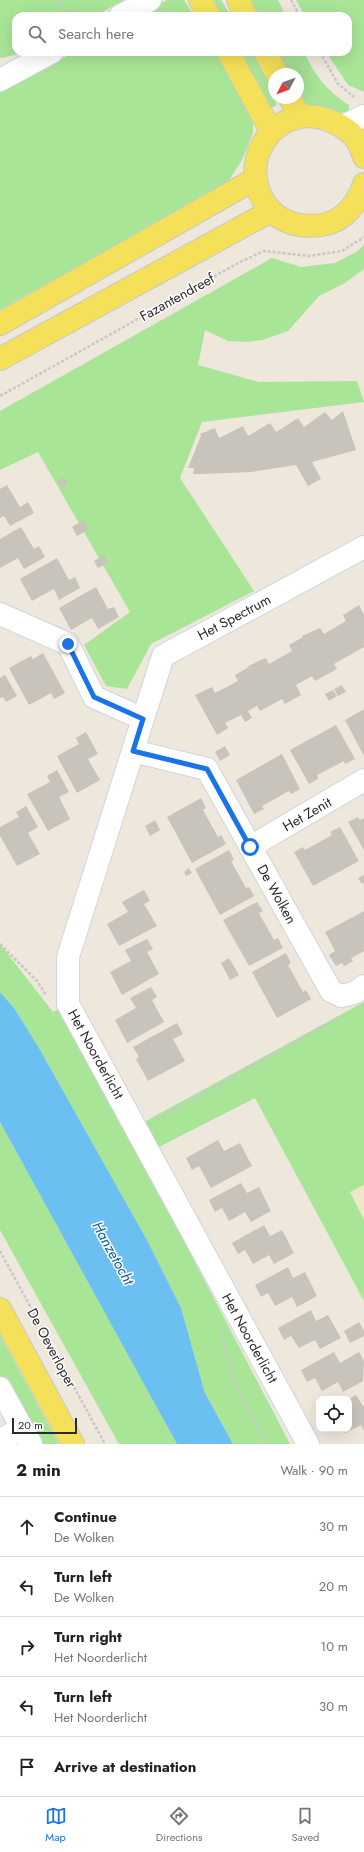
<!DOCTYPE html>
<meta charset="utf-8">
<style>
body{margin:0;font-family:Jost,sans-serif;background:#f2f2f2;color:#202124}
.controls{position:absolute;right:12px;bottom:12px;display:grid;overflow:hidden;border-radius:8px;box-shadow:0 4px 16px #0002}
.controls button{width:36px;height:36px;display:grid;place-items:center;padding:0;border:0;border-bottom:1px solid #e0e0e0;background:#fff;color:#202124;font:20px sans-serif}
.compass{position:absolute;left:268px;top:68px;width:36px;height:36px;border-radius:50%;background:#fff;box-shadow:0 4px 16px #0002;rotate:229deg}
.scale{position:absolute;left:12px;bottom:10px;width:65px;box-sizing:border-box;padding-left:4px;border:2px solid #2a2a2a;border-top:0;font-size:11px;line-height:14px;white-space:nowrap;color:#2a2a2a;-webkit-text-stroke:3px #fff;paint-order:stroke}
.stop{position:absolute;width:12px;height:12px;margin:-9px;border:3px solid #1a73e8;border-radius:50%;background:#fff}
.stop.end{background:#1a73e8;border-color:#fff;box-shadow:0 1px 4px #0008}
.list{margin:0;padding:0;list-style:none}
h2{display:flex;justify-content:space-between;align-items:center;height:52px;margin:0;padding:0 16px;font-size:17px}
h2 small{font-size:13px;font-weight:400;color:#757577}
.list li{display:grid;grid-template-columns:26px 1fr auto;gap:12px;align-items:center;box-sizing:border-box;height:60px;padding:0 16px;border-top:1px solid #e0e0e0}
.list b{display:block;font-size:15px;white-space:nowrap}
.list p{margin:0;font-size:13px;white-space:nowrap;color:#757577}
.list em{font-size:13px;font-style:normal;color:#757577}
.icon{flex:none;width:22px;height:22px;fill:none;stroke:currentColor;stroke-width:2;stroke-linecap:round;stroke-linejoin:round}
.map{position:relative;flex:none;width:364px;height:1444px;overflow:hidden}
.search{position:absolute;background:#fff;box-shadow:0 4px 16px #0002;left:12px;right:12px;top:12px;height:44px;display:flex;align-items:center;gap:10px;box-sizing:border-box;padding:0 14px;border-radius:12px;color:#757577;font-size:15px}
.sheet{height:352px;background:#fff}
nav{display:flex;justify-content:space-around;align-items:center;box-sizing:border-box;height:56px;border-top:1px solid #e0e0e0;background:#fff;font-size:11px;color:#757577}
nav a{display:grid;justify-items:center;gap:2px}
nav .on{color:#1a73e8}
.map>svg:first-child{display:block}
.education{fill:#efe7cb}
.green{fill:#a9e597}
.water{fill:#6cc0f1}
.building{fill:#c8c4bb}
.lines{fill:none;stroke-linecap:round;stroke-linejoin:round}
.minor-casing{stroke:#d1d3e3;stroke-width:24}
.major-casing{stroke:#c8c8c8;stroke-width:24}
.path{stroke:#c8c8c8;stroke-width:2.5;stroke-dasharray:3 2;stroke-linecap:butt}
.minor{stroke:#fff;stroke-width:22}
.major{stroke:#f4e059;stroke-width:22}
.route{stroke:#1a73e8;stroke-width:5}
.labels{text-anchor:middle;stroke-width:3;stroke-linejoin:round;paint-order:stroke}
.street-label{font-size:14px;fill:#2a2a2a;stroke:#fff}
.water-label{font-size:15px;font-style:italic;fill:#0a5c9e;stroke:#fff}
</style>
<div class="map">
<svg width="364" height="1444" viewBox="0 0 364 1444">
<rect width="100%" height="100%" fill="#ede7dc"/>
<path class="education" d="M364,1185V1220L350,1192Z"/>
<path class="green" d="M0,0H124L95,16H16V52H26L2,58L0,57Z
M167,0H184L194,16H138Z
M204,0H221L231,16H213Z
M243,0H278L286,16H252Z
M296,0H364V92L348,85L326,52H348V16H305Z
M74,52H216L253,110V133L242,160L228,182L0,310V93Z
M233,52H252L274,91V98H277L276,106L270,108Z
M272,52H304C316,77 326,90 349,105V112C331,114 311,110 298,98V74H284Z
M364,245V269L345,283L319,296L288,331L263,340L246,342L228,341L205,330L198,365L259,382L357,381L364,402L202,422L180,478L254,591L151,644L127,689L106,686L84,645L130,612L38,452L0,470V411L272,258L301,267L335,263L356,252Z
M0,944L53,1012L64,1007L71,1025L290,1444H233L205,1393L181,1308L147,1240L39,1048L14,1008L0,992Z
M364,1002V1185L350,1192L364,1220V1301L255,1098L157,1148L144,1122Z
M0,1122L162,1416L177,1444H119L0,1230Z
M0,1335L59,1444H37L0,1375Z"/>
<path class="water" d="M0,992L14,1008L39,1048L147,1240L181,1308L205,1393L233,1444H177L0,1122Z"/>
<path class="building" d="M343,411L356,450L312,462L321,479L308,486L296,465L251,472L203,474H193L194,468H188L201,436L200,434L215,428L219,438L243,426L248,436L270,423L276,432L298,418L304,427L325,412L332,420Z
M65,477L68,484L61,488L57,481Z
M7,485L20,507L28,502L34,513L10,526L4,516L0,518V489Z
M84,520L89,529L77,536L72,527Z
M21,527L34,549L39,546L45,557L24,569L18,558L0,568V539Z
M104,555L108,563L98,568L94,561Z
M57,558L69,580L75,577L80,588L59,600L54,589L32,601L20,579Z
M96,587L108,609L114,607L119,617L98,629L92,618L71,630L59,608Z
M359,605L364,615V647L334,664L337,669L315,681L312,676L296,685L301,695L285,704L282,699L260,711L257,706L248,711L252,718L245,722L241,715L225,723L228,728L217,735L195,695L212,687L215,693L238,681L235,675L249,667L248,666L266,658L269,664L292,651L289,645L303,637L302,636L320,628L324,634L346,621L343,615Z
M43,653L65,693L54,699L51,693L29,705L9,668L31,656L33,659Z
M5,675L17,696L6,702L3,697L0,698V678Z
M342,685L346,692L338,696L334,689Z
M333,690L337,696L329,701L325,694Z
M364,709V756L345,720Z
M336,725L355,759L345,764L344,761L317,775L318,779L309,784L290,750Z
M86,732L98,754L88,759L100,780L77,793L57,756L79,744L76,738Z
M225,746L230,755L220,761L215,752Z
M282,754L300,789L291,794L289,791L262,806L264,809L254,814L236,780Z
M57,770L69,792L59,797L70,819L48,831L27,794L50,782L47,776Z
M201,798L206,808L203,810L218,837L221,835L226,844L192,863L167,817Z
M26,806L38,827L28,833L40,854L17,866L0,836V827L19,817L16,812Z
M358,817L360,820L364,818V850L348,822Z
M155,820L160,830L150,836L145,826Z
M340,827L359,861L313,886L294,852L303,847L305,850L332,835L330,832Z
M229,850L234,860L231,861L246,888L249,887L254,896L220,915L195,869Z
M189,868L192,873L186,876L184,872Z
M364,875V883L362,884L358,878Z
M144,890L150,901L144,904L157,926L119,946L107,924L128,912L122,902Z
M257,902L263,911L259,913L274,940L278,938L283,948L249,966L223,920Z
M364,911V951L351,958L353,961L344,966L342,963L336,966L329,955L335,951L325,932Z
M147,939L153,949L147,952L159,974L122,995L110,972L131,961L125,950Z
M286,953L291,963L288,965L303,992L306,990L311,999L277,1018L252,972Z
M229,958L239,975L230,980L221,963Z
M151,987L157,997L152,1000L164,1022L127,1043L115,1020L136,1008L130,998Z
M177,1023L183,1034L173,1039L185,1061L148,1081L136,1059L139,1057L133,1047Z
M218,1140L224,1151L240,1143L252,1166L211,1188L199,1166L192,1170L186,1158Z
M241,1183L247,1193L259,1187L271,1211L251,1222L245,1212L229,1221L222,1208L215,1212L209,1200Z
M264,1225L270,1236L282,1230L294,1253L274,1264L269,1255L253,1264L245,1250L238,1254L232,1243Z
M288,1267L293,1278L305,1272L317,1296L297,1307L292,1297L275,1306L268,1293L261,1297L255,1285Z
M311,1310L316,1321L328,1315L341,1338L320,1349L315,1340L299,1348L291,1336L284,1340L278,1328Z
M359,1322L364,1331V1336L350,1343L344,1331Z
M334,1352L340,1363L359,1352L364,1361L363,1381L343,1392L338,1382L322,1391L315,1378L307,1382L301,1370Z
M356,1395L363,1406L364,1405V1431L361,1425L345,1433L342,1429H349V1399Z"/>
<g class="lines">
<g class="minor-casing">
<path id="minor" d="M120,16L150,0
M0,80L52,52
M343,126L364,116
M0,614L68,644L94,697L143,719L68,957V1004L308,1444
M143,719L163,656L364,547
M133,751L207,769L331,991L341,996L354,993L364,986
M250,847L364,780
M0,1388L31,1444
M0,1440L22,1428"/>
</g>
<g class="major-casing">
<path id="major" d="M200,0L209,16
M238,0L246,16
M228,52L271,131
M265,52L277,74
M290,98L299,116
M364,157C362,152 360,145 357,140C351,132 342,126 333,122C279,97 233,160 267,206C280,223 301,228 321,225C344,222 357,204 364,184
M0,324L255,179
M0,359L271,211
M0,1309L73,1444"/>
</g>
<path class="path" d="M59,0L68,16
M291,0L300,16
M320,52L338,84L354,97
M0,396L240,262L264,251L309,256L342,251L364,237
M0,944L37,981L46,995
M157,1120L339,1017
M0,1251L105,1444
M221,1333L234,1382L268,1444"/>
<use href="#minor" class="minor"/>
<use href="#major" class="major"/>
</g>
<g class="lines">
<path class="route" d="M68,644L94,697L143,719L133,751L207,769L250,847"/>
</g>
<g class="labels">
<g class="street-label">
<text transform="translate(177 297) rotate(-29)" y="5">Fazantendreef</text>
<text transform="translate(234 617) rotate(-28)" y="5">Het Spectrum</text>
<text transform="translate(307 814) rotate(-30)" y="5">Het Zenit</text>
<text transform="translate(277 894) rotate(61)" y="5">De Wolken</text>
<text transform="translate(96 1054) rotate(61)" y="5">Het Noorderlicht</text>
<text transform="translate(250 1338) rotate(61)" y="5">Het Noorderlicht</text>
<text transform="translate(52 1348) rotate(62)" y="5">De Oeverloper</text>
</g>
<g class="water-label">
<text transform="translate(113 1253) rotate(61)" y="5">Hanzetocht</text>
</g>
</g>
</svg>
<div class="controls">
<button><svg class="icon" aria-label="locate" viewBox="0 0 24 24"><circle cx="12" cy="12" r="6"/><path d="M12 2v4M12 18v4M2 12h4M18 12h4"/></svg></button>
</div>
<svg class="compass" viewBox="-18 -18 36 36"><path d="M0-13l5 13h-10z" fill="#e53935"/><path d="M0 13l5-13h-10z" fill="#757577"/></svg>
<div class="scale">20 m</div>
<div class="stop" style="left:250px;top:847px"></div>
<div class="stop end" style="left:68px;top:644px"></div>
<div class="search"><svg class="icon" aria-label="search" viewBox="0 0 24 24"><circle cx="10" cy="10" r="6"/><path d="M15 15l6 6"/></svg>Search here</div>
</div>
<section class="sheet">
<h2>2 min<small>Walk · 90 m</small></h2>
<ul class="list">
<li><svg class="icon" aria-label="ahead" viewBox="0 0 24 24"><path d="M12 20V5M6 11l6-6 6 6"/></svg><div><b>Continue</b><p>De Wolken</p></div><em>30 m</em></li>
<li><svg class="icon" aria-label="left" viewBox="0 0 24 24"><path d="M17 20v-9H6M10 6l-5 5 5 5"/></svg><div><b>Turn left</b><p>De Wolken</p></div><em>20 m</em></li>
<li><svg class="icon" aria-label="right" viewBox="0 0 24 24"><path d="M7 20v-9h11M14 6l5 5-5 5"/></svg><div><b>Turn right</b><p>Het Noorderlicht</p></div><em>10 m</em></li>
<li><svg class="icon" aria-label="left" viewBox="0 0 24 24"><path d="M17 20v-9H6M10 6l-5 5 5 5"/></svg><div><b>Turn left</b><p>Het Noorderlicht</p></div><em>30 m</em></li>
<li><svg class="icon" aria-label="arrive" viewBox="0 0 24 24"><path d="M6 21V4h12l-3 4 3 4H6"/></svg><div><b>Arrive at destination</b></div></li>
</ul>
</section>
<nav>
<a class="on"><svg class="icon" aria-label="map" viewBox="0 0 24 24"><path d="M3 6l6-2 6 2 6-2v14l-6 2-6-2-6 2zM9 4v14M15 6v14"/></svg>Map</a>
<a><svg class="icon" aria-label="directions" viewBox="0 0 24 24"><path d="M12 3l9 9-9 9-9-9zM9 14v-3h6M13 9l2 2-2 2"/></svg>Directions</a>
<a><svg class="icon" aria-label="saved" viewBox="0 0 24 24"><path d="M7 4h10v16l-5-4-5 4z"/></svg>Saved</a>
</nav>
